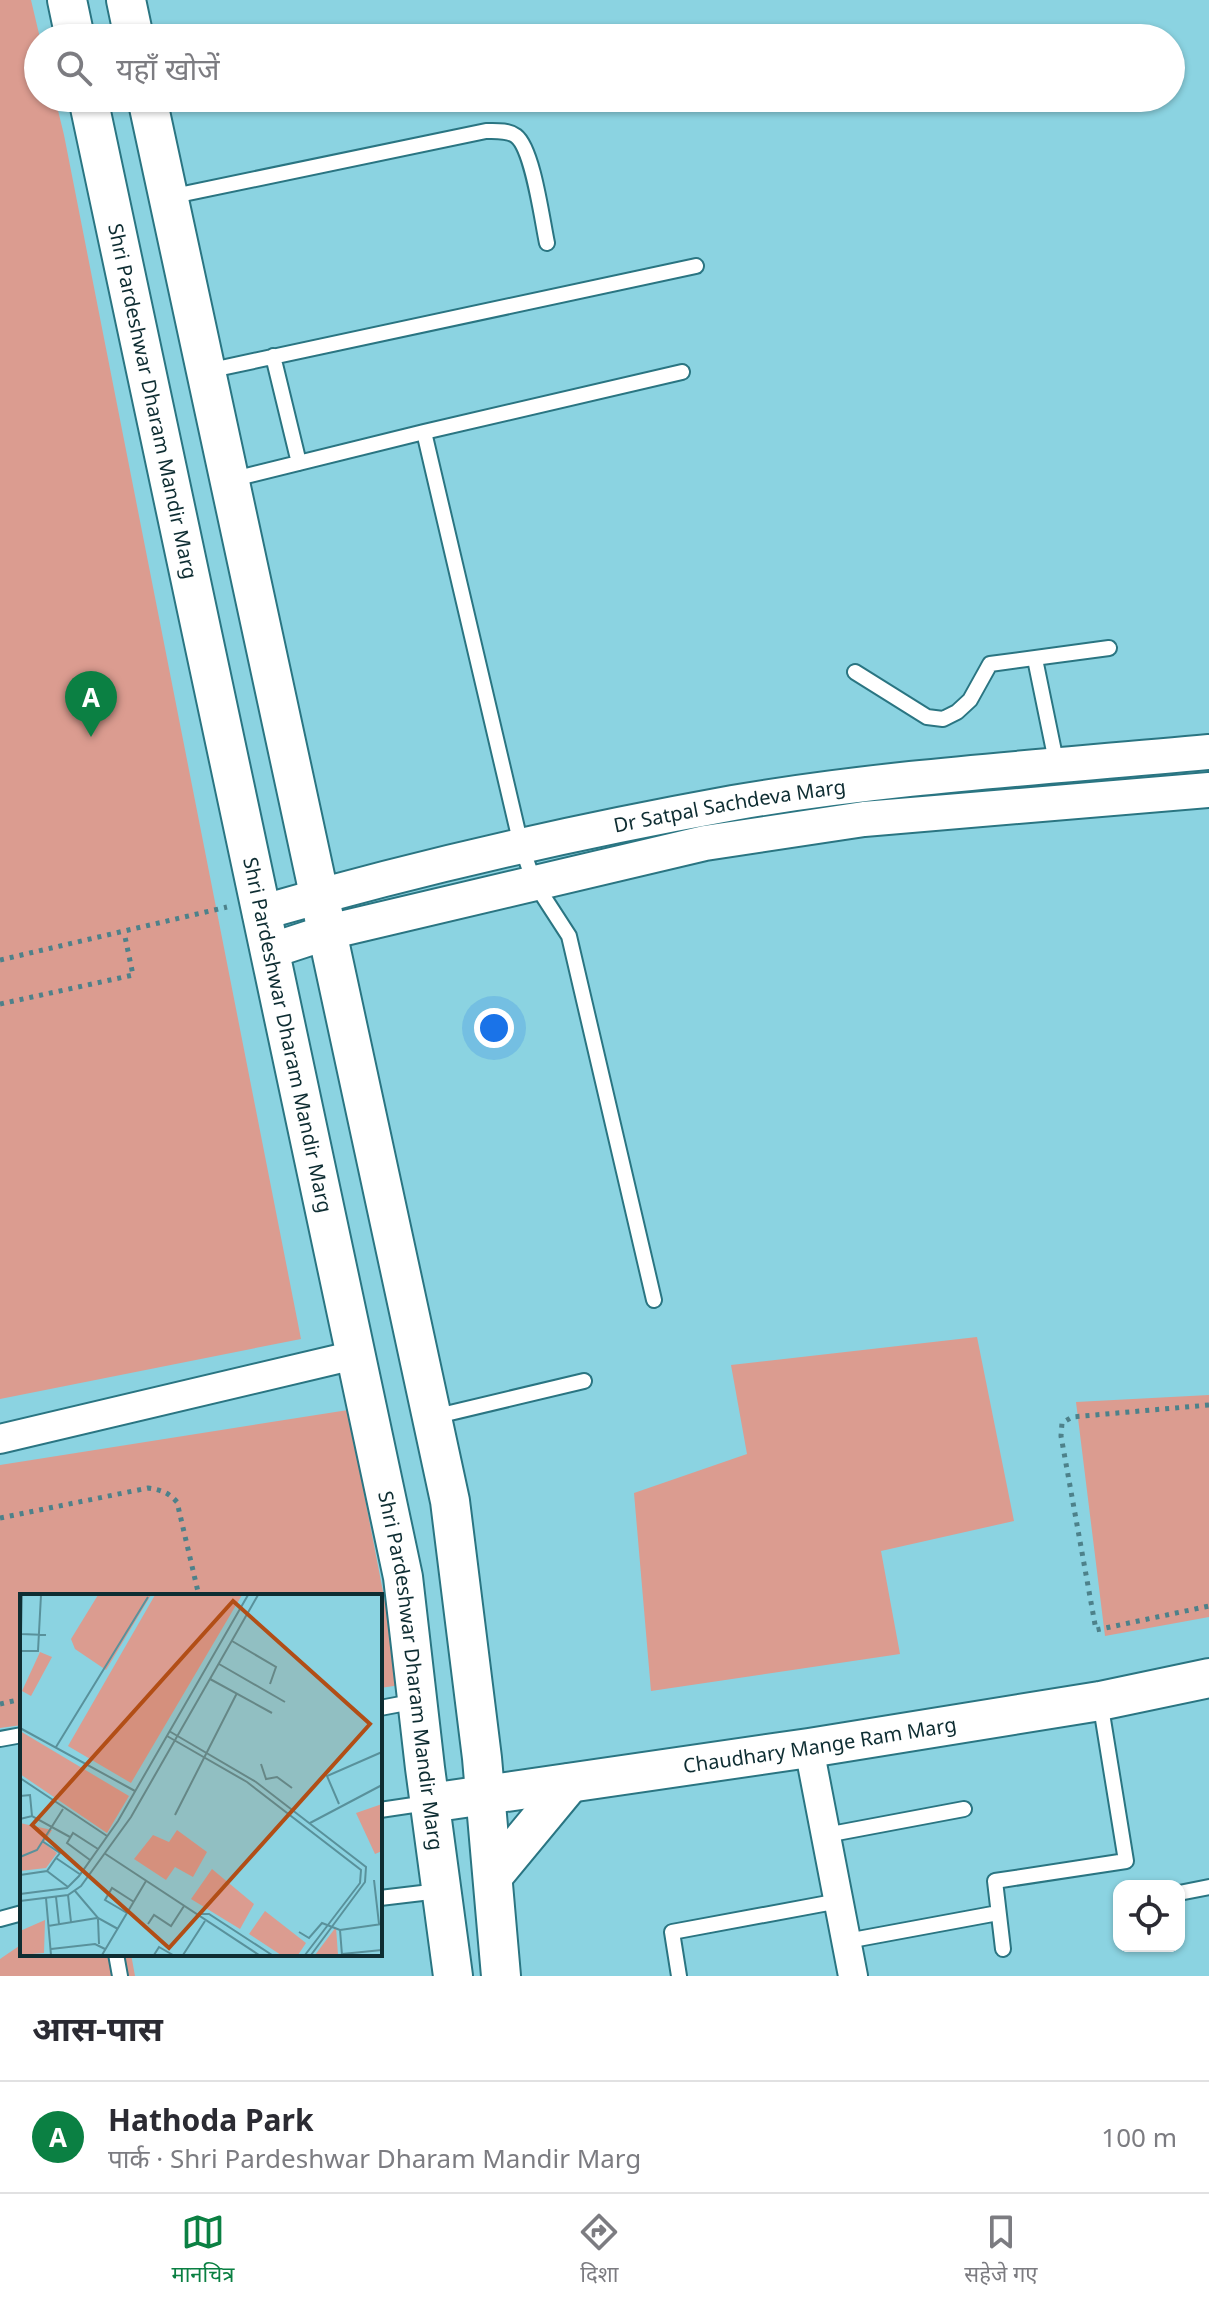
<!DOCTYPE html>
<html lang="hi">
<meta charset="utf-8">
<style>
body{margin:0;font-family:"Noto Sans","Noto Sans Devanagari",sans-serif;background:#f7f7f7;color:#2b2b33}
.controls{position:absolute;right:24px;bottom:24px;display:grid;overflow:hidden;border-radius:16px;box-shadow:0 2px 6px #0004}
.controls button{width:72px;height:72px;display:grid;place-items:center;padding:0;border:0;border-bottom:2px solid #e1e1e2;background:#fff;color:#2b2b33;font:40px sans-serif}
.you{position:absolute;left:494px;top:1028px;width:28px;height:28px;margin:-20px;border:6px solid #fff;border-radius:50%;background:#1a73e8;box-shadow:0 0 0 12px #1a73e833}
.badge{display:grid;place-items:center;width:52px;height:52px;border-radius:50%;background:#0b8043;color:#fff;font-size:26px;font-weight:700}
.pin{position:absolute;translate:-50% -66px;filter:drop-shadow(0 2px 4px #0008)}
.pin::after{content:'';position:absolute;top:42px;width:28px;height:24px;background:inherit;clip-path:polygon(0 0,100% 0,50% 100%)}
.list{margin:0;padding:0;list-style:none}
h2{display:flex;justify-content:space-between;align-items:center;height:104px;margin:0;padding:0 32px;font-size:34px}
h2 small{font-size:26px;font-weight:400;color:#7c7c81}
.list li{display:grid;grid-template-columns:52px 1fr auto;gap:24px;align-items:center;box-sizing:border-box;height:112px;padding:0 32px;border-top:2px solid #e1e1e2}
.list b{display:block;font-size:30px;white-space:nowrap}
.list p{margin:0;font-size:26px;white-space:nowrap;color:#7c7c81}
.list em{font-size:26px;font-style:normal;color:#7c7c81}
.icon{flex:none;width:44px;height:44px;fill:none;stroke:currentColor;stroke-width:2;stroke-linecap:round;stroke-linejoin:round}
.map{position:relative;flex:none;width:1209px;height:1976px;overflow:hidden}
.search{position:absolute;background:#fff;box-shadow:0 2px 6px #0004;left:24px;right:24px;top:24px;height:88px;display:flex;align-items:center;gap:20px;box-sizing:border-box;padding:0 28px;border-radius:44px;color:#7c7c81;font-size:30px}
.sheet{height:216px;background:#fff}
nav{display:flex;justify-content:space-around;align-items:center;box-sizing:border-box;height:112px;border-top:2px solid #e1e1e2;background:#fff;font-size:22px;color:#7c7c81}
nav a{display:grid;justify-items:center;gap:4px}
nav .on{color:#0b8043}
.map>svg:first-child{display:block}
.green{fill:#db9c90}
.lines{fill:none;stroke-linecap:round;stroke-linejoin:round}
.service-casing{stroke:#2a7582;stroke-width:18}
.minor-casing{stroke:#2a7582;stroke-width:32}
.tertiary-casing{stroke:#2a7582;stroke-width:38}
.secondary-casing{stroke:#2a7582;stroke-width:42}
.path{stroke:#4d818a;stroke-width:5;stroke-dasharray:4 6;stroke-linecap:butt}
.service{stroke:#fff;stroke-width:14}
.minor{stroke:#fff;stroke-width:28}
.tertiary{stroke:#fff;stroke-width:34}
.secondary{stroke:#fff;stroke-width:38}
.labels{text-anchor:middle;stroke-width:8;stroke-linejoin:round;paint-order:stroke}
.street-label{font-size:20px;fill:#0e2d32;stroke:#caedf4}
.inset-road{fill:none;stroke:#59919b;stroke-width:2}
.view{fill:#b24e16;fill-opacity:0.15;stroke:#b24e16;stroke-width:4}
.inset-edge{fill:none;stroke:#0e2d32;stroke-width:4}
</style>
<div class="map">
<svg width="1209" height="1976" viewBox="0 0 1209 1976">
<rect width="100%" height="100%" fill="#8bd3e1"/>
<path class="green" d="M0,0H31L40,38H38V98H55L64,135L301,1339L0,1399Z
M977,1337L1014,1521L881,1551L900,1654L651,1691L634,1493L747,1454L731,1365Z
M1209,1395V1617L1105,1636L1076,1402Z
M348,1410L401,1685L380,1688V1596H22V1725L0,1728V1465Z
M22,1944V1954H131L135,1976H0V1959Z"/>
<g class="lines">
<g class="service-casing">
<path id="service" d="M169,197L486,131C496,131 508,130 516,136C533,149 542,220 547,243
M273,356L299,463
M207,371L696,266
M424,432L521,845L534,882L569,936L654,1300
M230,480L424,432L682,372
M1035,659L1057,766
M855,672L927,717L943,719L957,712L970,700L990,664L1109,648
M433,1417L584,1381
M380,1708L417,1701
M0,1739L22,1735
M380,1810L427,1803
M826,1835L964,1809
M1179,1893L1209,1887
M380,1898L439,1891
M0,1919L22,1913
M847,1941L998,1913
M1003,1949L995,1881L1126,1861L1100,1701
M116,1954L120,1976
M679,1976L672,1932L839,1901"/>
</g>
<g class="minor-casing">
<path id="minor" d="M0,1439L355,1355
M809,1748L853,1976"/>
</g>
<g class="tertiary-casing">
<g id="tertiary">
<path id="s1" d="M260,913C415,868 573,832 733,803C890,776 1050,767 1209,752"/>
<path d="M270,951L328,932L705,843L864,819L1209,790"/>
</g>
</g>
<g class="secondary-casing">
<g id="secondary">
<path d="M67,0L75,38"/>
<path d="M126,0L134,38"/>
<path id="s2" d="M88,98L403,1577L425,1768L453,1976"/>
<path d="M147,98L450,1501L482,1758L501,1976"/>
<path id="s3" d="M430,1803L809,1748L1100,1701L1209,1678"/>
<path d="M493,1876L570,1783"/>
</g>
</g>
<path class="path" d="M0,960L227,907
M0,1004L133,975L124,932
M1209,1405L1072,1417L1062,1423L1061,1436L1096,1630L1209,1606
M0,1518L148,1488C161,1490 168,1492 177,1502L199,1596
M0,1704L22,1699"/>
<use href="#service" class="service"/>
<use href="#minor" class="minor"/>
<use href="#tertiary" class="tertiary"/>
<use href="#secondary" class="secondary"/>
</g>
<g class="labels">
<g class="street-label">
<text dy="7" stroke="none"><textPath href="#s2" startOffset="310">Shri Pardeshwar Dharam Mandir Marg</textPath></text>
<text dy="7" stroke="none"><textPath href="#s1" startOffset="482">Dr Satpal Sachdeva Marg</textPath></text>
<text dy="7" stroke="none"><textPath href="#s2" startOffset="958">Shri Pardeshwar Dharam Mandir Marg</textPath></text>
<text dy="7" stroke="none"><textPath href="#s2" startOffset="1606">Shri Pardeshwar Dharam Mandir Marg</textPath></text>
<text dy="7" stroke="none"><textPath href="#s3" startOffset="394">Chaudhary Mange Ram Marg</textPath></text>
</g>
</g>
<g transform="translate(20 1594)">
<rect width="362" height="362" fill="#8bd3e1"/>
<path d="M78,1H131L86,76L55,55L51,45ZM135,1H222L111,189L48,152ZM20,58L32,63L11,102L2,97ZM0,137L109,202L87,239L0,180ZM362,210V257L355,260L336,219ZM0,229L32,236L24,249L37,259L26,274L0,277ZM157,236L187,258L173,283L155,273L146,286L114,265L133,241L149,248ZM192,275L234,310L220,335L171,305ZM245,317L286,349L278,361H261L229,340ZM25,326L24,359L0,361V337ZM316,333L318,361H295Z" fill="#db9c90"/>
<path class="inset-road" d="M1,40L2,1M1,40L26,41M212,47L256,73L250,90M0,57H18L21,1M199,70L265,108M190,85L252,119M0,134L115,197M149,137L236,188L346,273L345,288L291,361M147,142L227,188L341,276L340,289L285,361M36,153L128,3M241,170L246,185L257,183L272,194M0,184L87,242M0,202L10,201L12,222M319,210L307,182L362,158M155,221L217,99M0,225L12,222L50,243M290,229L362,191M84,259L239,361M0,263L17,256L43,215M36,264L61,281M70,266L47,249L53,239L78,255M27,277L48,293M0,281L27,277L36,264L40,259L22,247M354,286L359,330M55,297L78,324L98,335M0,300L47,294L59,282L98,227L228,1M48,301L51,328M36,303L39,330M26,304L31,361M0,307L48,301L61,292L111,223L238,1M107,319L85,306L92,294L114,308M179,320H189L252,361M78,325L79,350M128,330L134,321L151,332L164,312M28,332L77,324M320,336L362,330M279,338L289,344L302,329L320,336L322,361M31,355L75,350L85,355M322,360L362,356M82,361L126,287M134,361L139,353L153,361M163,361L185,327"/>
<path class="view" d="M213,7L350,130L149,354L12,231Z"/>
<rect width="362" height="362" class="inset-edge"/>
</g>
</svg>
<div class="controls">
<button><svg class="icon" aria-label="locate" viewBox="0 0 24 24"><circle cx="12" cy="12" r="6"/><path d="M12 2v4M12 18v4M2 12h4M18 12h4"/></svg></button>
</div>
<div class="you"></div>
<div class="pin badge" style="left:91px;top:737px">A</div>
<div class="search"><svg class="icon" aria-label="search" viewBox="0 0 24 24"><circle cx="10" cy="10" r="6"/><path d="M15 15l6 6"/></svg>यहाँ खोजें</div>
</div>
<section class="sheet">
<h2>आस-पास<small></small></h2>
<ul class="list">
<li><span class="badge">A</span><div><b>Hathoda Park</b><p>पार्क · Shri Pardeshwar Dharam Mandir Marg</p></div><em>100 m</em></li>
</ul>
</section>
<nav>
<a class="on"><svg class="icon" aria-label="map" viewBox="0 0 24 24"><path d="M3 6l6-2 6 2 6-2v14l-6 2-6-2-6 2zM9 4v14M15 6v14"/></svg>मानचित्र</a>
<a><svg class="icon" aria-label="directions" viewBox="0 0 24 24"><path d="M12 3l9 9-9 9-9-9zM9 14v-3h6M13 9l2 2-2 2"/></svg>दिशा</a>
<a><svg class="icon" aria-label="saved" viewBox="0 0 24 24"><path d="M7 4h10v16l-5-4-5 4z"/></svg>सहेजे गए</a>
</nav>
